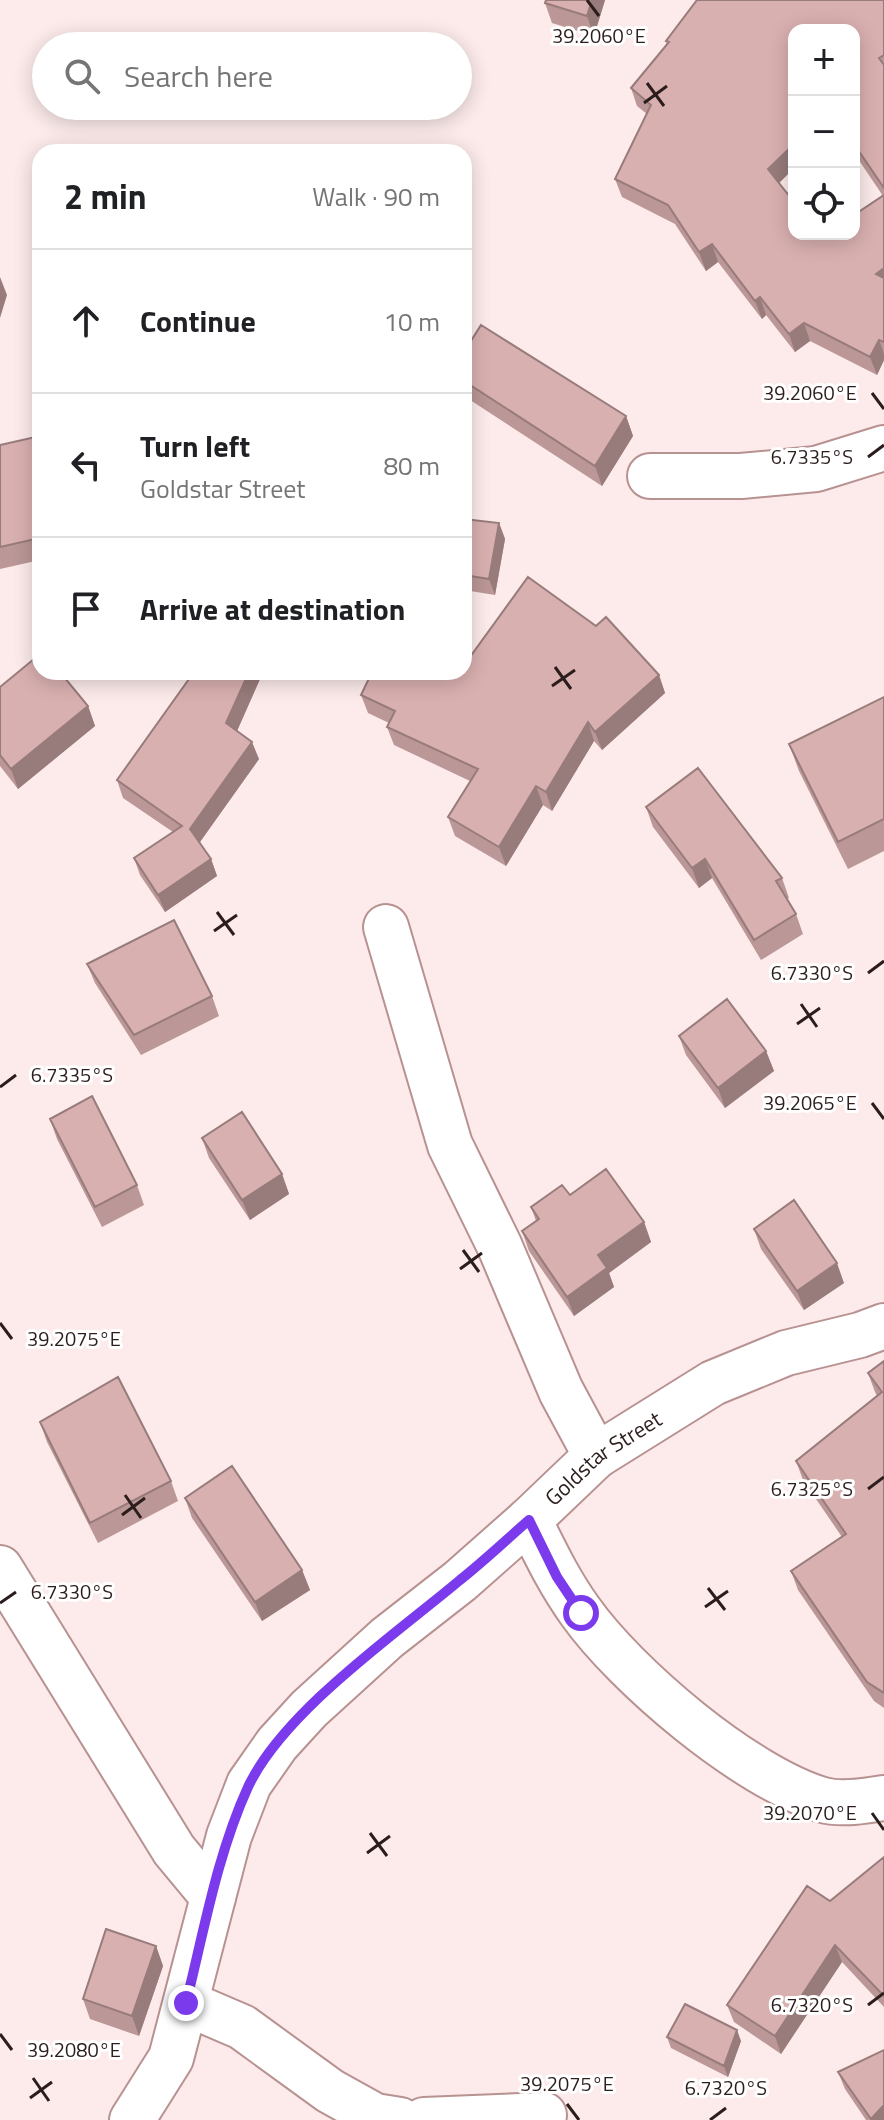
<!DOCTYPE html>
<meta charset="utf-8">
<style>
body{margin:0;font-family:"Titillium Web",sans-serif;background:#f2f2f2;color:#202124}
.controls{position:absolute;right:24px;top:24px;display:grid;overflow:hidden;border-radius:16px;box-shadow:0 4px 20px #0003}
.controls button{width:72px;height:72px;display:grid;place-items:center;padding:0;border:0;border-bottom:2px solid #e0e0e0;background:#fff;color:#202124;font:40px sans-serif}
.stop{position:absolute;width:24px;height:24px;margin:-18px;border:6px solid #7c3aed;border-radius:50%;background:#fff}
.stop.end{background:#7c3aed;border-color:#fff;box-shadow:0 2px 8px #0008}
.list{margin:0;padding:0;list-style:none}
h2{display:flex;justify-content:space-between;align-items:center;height:104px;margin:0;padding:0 32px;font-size:34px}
h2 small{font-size:26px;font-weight:400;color:#757577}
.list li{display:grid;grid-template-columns:52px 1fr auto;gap:24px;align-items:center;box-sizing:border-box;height:144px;padding:0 32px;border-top:2px solid #e0e0e0}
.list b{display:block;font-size:30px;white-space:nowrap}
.list p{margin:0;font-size:26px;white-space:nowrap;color:#757577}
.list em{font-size:26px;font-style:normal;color:#757577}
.icon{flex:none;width:44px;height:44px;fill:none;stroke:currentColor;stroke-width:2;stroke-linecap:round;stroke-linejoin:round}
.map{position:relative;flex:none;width:884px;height:2120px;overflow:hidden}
.search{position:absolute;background:#fff;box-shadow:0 4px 20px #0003;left:32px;top:32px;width:440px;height:88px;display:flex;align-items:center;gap:20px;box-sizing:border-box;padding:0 28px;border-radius:44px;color:#757577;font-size:30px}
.panel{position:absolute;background:#fff;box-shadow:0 4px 20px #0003;left:32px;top:144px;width:440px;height:536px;border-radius:24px}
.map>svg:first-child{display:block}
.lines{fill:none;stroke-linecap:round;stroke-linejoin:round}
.minor-casing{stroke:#b89191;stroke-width:48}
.minor{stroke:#fff;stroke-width:44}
.wall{fill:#bb9797;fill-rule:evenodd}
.shaded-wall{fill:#987b7b}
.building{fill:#d9b0b0;stroke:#987b7b;stroke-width:2}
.route{stroke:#7c3aed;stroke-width:10}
.ticks{fill:none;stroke:#2c1d1d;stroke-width:3}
.labels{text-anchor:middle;stroke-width:6;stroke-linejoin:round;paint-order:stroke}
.street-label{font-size:22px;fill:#2c1d1d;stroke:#fff}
.ticks-label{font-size:20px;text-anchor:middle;fill:#2c1d1d;stroke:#fff;stroke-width:6;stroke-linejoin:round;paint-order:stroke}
</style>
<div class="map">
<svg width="884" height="2120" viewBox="0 0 884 2120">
<rect width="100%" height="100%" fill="#fcebea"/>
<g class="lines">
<g class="minor-casing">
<g id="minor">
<path d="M650,476H741L816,469L884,448"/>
<path d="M386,927L450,1145L500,1247L561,1391L596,1456"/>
<path d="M529,1520C545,1552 559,1582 580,1611C626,1676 746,1778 823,1800C841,1805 866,1801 884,1798"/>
<path d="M0,1568L174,1850L213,1897"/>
<path d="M186,2003L242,2027L330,2091L375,2116L400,2120"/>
<path id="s1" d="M132,2120L171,2058L229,1836L249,1784L277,1744L309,1709L387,1638L460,1581L529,1520L596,1456L713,1383L786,1353L860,1335L884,1326"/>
<path d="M424,2120L544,2115"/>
</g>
</g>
<use href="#minor" class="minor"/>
</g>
<path class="wall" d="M546,0H605L594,36L552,23L545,3Z
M884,0V360L877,375L810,341L795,352L766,315L762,319L718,262L706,271L675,224L622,197L615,179L647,114L637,106L631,88L667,45L666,41ZM794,30H854V153L883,196L822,238L779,183L794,168Z
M464,352L626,416L633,436L602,486L464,396Z
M40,436V560L0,569V445Z
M464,519L499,523L505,539L495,595L464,590Z
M467,661L659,675L665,693L602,750L594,741L552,811L543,805L506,866L455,836L448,817L470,781L394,745L387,727L389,723L368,713L361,695Z
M194,672H270L260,679L237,731L259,759L200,842L211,859L217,876L165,912L140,875L134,858L173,832L123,798L117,780Z
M0,687L88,706L95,726L18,789L0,766Z
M884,697V851L848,869L799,771L789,744Z
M646,807L782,878L789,898L787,899L796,914L803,934L761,960L712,878L699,888L653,827Z
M87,964L212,996L219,1016L141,1055L95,983Z
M679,1036L766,1051L774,1071L725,1108L686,1055Z
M50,1119L137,1185L144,1205L102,1227L57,1139Z
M202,1138L282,1174L289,1194L250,1220L209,1158Z
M570,1195L644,1222L651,1242L609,1273L614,1287L574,1316L529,1251L522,1231L536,1221L531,1207Z
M754,1229L844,1283L804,1310L761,1249Z
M884,1361V1708L874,1701L798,1590L791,1571L842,1537L803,1480L796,1461L877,1396L875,1392L868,1373Z
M40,1422L171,1481L178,1501L98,1543L47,1442Z
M185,1498L302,1570L310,1590L262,1621L192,1518Z
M884,1857V2007L842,1962L781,2054L734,2022L727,2005L830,1901Z
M156,1946L163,1966L139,2036L90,2019L83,1999Z
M667,2037L741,2041L728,2077L671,2048Z
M838,2072L884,2120H866L845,2089Z"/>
<path class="shaded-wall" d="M592,0H605L594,36L587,16Z
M794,144V168L775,187L768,169Z
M712,244L718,262L706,271L699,252Z
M884,268V291L876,274Z
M0,277L7,295L0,318Z
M760,297L766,315L762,319L755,301Z
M804,323L810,341L795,352L789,334Z
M879,340L884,354V360L877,375L870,357Z
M626,416L633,436L602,486L595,466Z
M499,523L505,539L495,595L489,579Z
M249,672H270L260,679L233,740L226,723Z
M659,675L665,693L602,750L595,732Z
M88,706L95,726L18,789L11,769Z
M588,722L594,741L552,811L546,792Z
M252,742L259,759L197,846L190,829Z
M536,786L543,805L506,866L499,847Z
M211,859L217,876L165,912L158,895Z
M705,859L712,878L699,888L692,868Z
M766,1051L774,1071L725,1108L718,1088Z
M282,1174L289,1194L250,1220L242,1200Z
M644,1222L651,1242L609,1273L614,1287L574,1316L567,1297L598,1255Z
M837,1263L844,1283L804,1310L797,1291Z
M302,1570L310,1590L262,1621L255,1602Z
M835,1945L842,1962L781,2054L775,2036Z
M156,1946L163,1966L139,2036L132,2016Z
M737,2030L741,2041L728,2077L724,2066Z
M884,2105V2120H871V2119Z"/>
<path class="building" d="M546,0H592L587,16L545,3Z
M697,0H884V55L879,58L884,65V188L854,144V30H794V144L768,169L794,202V234H819L822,238L827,234H854V215L884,195V268L876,274L884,278V342L879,340L870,357L804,323L789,334L760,297L755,301L712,244L699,252L668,205L615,179L651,105L631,88L669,42L666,41Z
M481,325L626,416L595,466L464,381V352Z
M40,436V538L0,547V445Z
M464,519L499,523L489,579L464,575Z
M528,577L596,626L606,617L659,675L595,732L588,722L546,792L536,786L499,847L448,817L478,769L387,727L395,711L361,695L372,672H464V660L467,661Z
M40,654V672H60L88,706L11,769L0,755V687Z
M194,672H249L226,723L252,742L190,829L211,859L158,895L134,858L182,826L117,780Z
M884,697V819L838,842L789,744Z
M698,768L782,878L776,881L796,914L754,940L705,859L692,868L646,807Z
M174,920L212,996L134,1035L87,964Z
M727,999L766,1051L718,1088L679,1036Z
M92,1096L137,1185L95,1207L50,1119Z
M242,1112L282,1174L242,1200L202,1138Z
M606,1169L644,1222L598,1255L607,1268L567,1297L522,1231L539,1219L531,1207L562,1185L570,1195Z
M794,1200L837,1263L797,1291L754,1229Z
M884,1361V1693L867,1682L791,1571L846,1534L796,1461L882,1392L868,1373Z
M118,1377L171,1481L90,1523L40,1422Z
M232,1466L302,1570L255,1602L185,1498Z
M884,1857V1996L835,1945L775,2036L727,2005L807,1886L830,1901Z
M106,1929L156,1946L132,2016L83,1999Z
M685,2004L737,2030L724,2066L667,2037Z
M884,2050V2105L871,2119L838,2072Z"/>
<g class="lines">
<path class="route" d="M186,2003C204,1931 217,1855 248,1787C284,1711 396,1634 460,1580C484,1561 506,1540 529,1520L557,1577L581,1613"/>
</g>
<path class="ticks" d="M587,0L599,16M647,83L664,106M644,103L667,86M872,393L884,409M868,457L884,445M555,667L571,689M552,686L575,670M217,912L234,935M214,931L237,915M868,973L884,961M801,1004L817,1027M797,1024L820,1008M0,1087L16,1075M872,1103L884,1119M463,1250L479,1272M460,1269L482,1253M0,1323L12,1339M868,1489L884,1477M125,1495L141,1518M122,1515L145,1498M708,1588L725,1610M0,1603L16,1592M705,1607L728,1591M872,1813L884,1830M370,1833L387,1856M367,1853L390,1836M868,2005L884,1993M0,2034L12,2050M33,2078L49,2101M30,2098L52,2082M567,2104L579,2120M710,2120L726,2108"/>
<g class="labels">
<g class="street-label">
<text dy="8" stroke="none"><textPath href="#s1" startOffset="842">Goldstar Street</textPath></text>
</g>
</g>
<g class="ticks-label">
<text x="599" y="43">39.2060°E</text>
<text x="810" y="400">39.2060°E</text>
<text x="812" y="464">6.7335°S</text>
<text x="812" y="980">6.7330°S</text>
<text x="72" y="1082">6.7335°S</text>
<text x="810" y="1110">39.2065°E</text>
<text x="74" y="1346">39.2075°E</text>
<text x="812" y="1496">6.7325°S</text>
<text x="72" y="1599">6.7330°S</text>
<text x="810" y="1820">39.2070°E</text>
<text x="812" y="2012">6.7320°S</text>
<text x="74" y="2057">39.2080°E</text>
<text x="567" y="2091">39.2075°E</text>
<text x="726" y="2095">6.7320°S</text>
</g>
</svg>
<div class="controls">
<button>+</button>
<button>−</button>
<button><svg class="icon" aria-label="locate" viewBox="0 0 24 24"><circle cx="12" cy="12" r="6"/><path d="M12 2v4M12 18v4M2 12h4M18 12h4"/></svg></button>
</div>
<div class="stop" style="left:581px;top:1613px"></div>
<div class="stop end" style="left:186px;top:2003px"></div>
<div class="search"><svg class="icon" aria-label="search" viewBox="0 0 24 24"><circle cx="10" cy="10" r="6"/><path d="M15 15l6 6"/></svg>Search here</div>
<section class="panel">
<h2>2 min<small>Walk · 90 m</small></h2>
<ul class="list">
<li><svg class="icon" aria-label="ahead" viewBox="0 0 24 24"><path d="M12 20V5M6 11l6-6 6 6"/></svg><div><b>Continue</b></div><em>10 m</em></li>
<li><svg class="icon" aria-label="left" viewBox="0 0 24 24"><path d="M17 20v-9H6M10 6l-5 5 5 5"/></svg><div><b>Turn left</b><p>Goldstar Street</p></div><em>80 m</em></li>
<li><svg class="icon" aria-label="arrive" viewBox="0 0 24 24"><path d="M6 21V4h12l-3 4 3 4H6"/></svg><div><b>Arrive at destination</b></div></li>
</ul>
</section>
</div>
